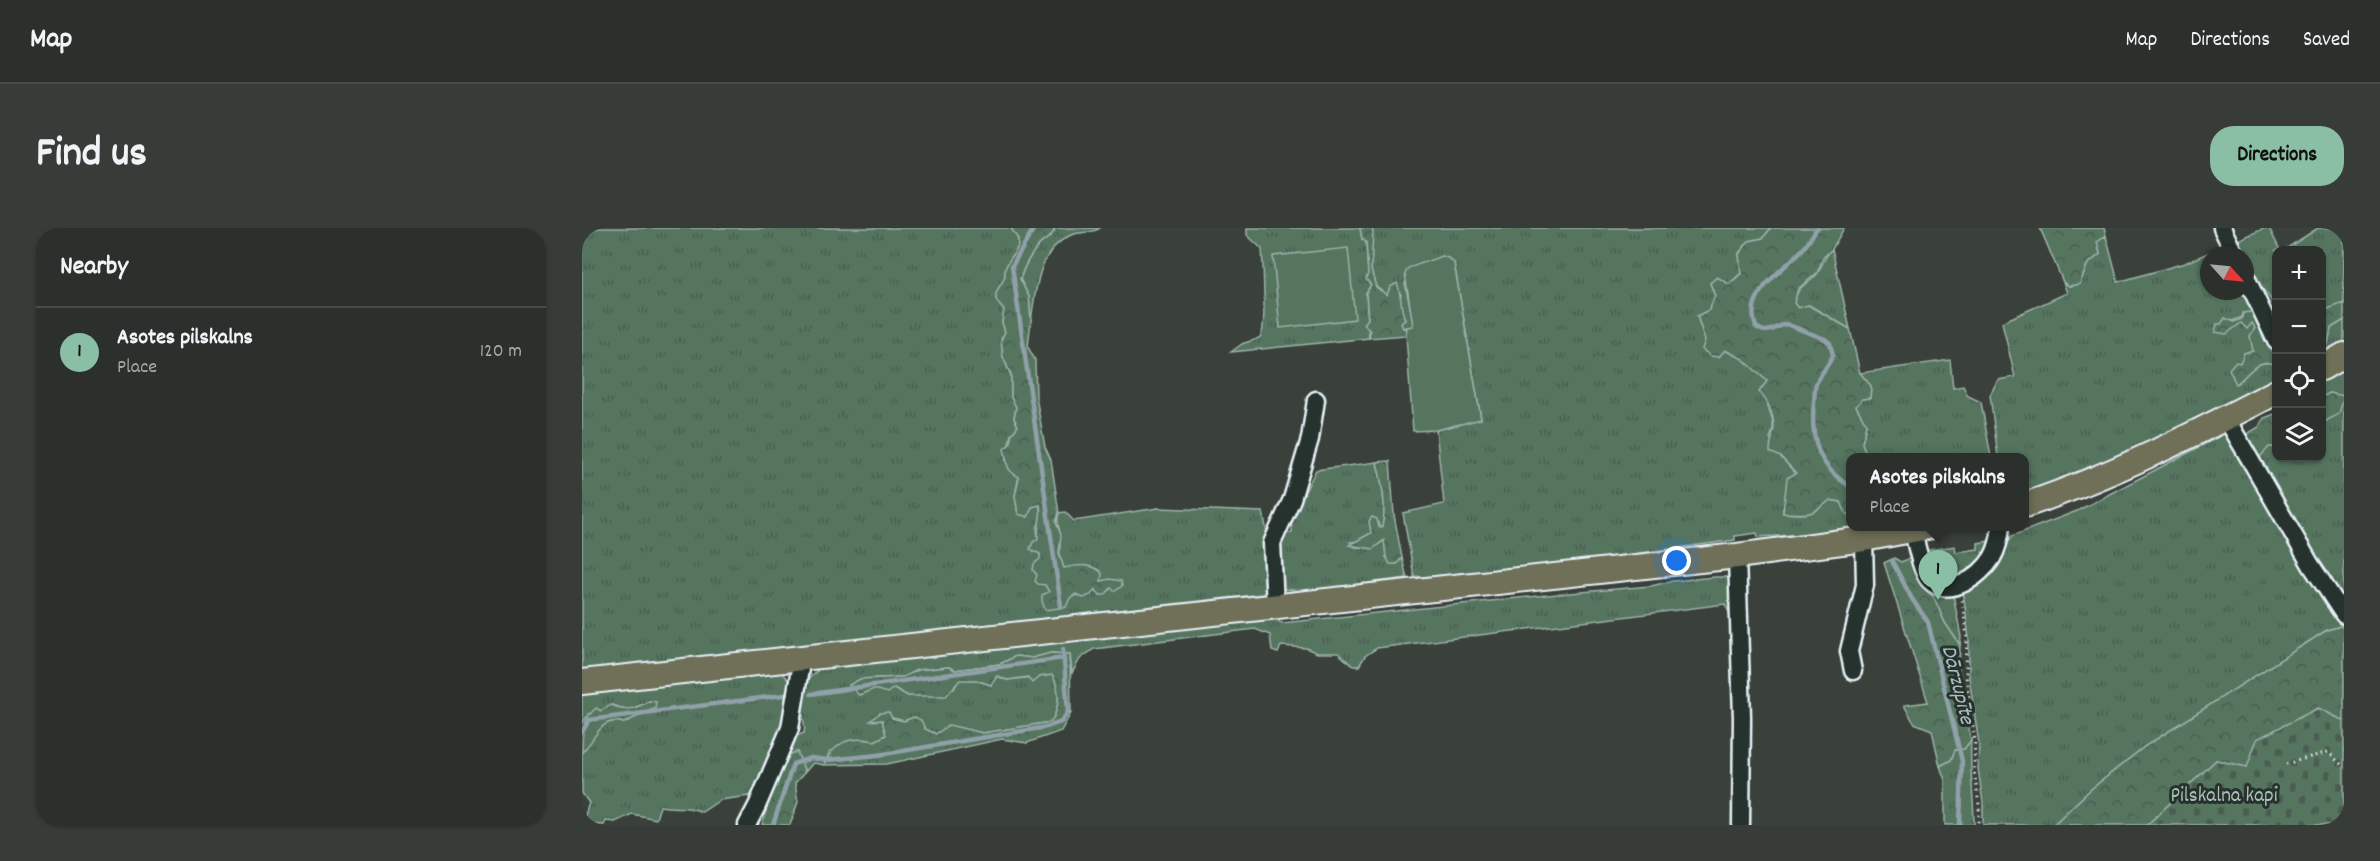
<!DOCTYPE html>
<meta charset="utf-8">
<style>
body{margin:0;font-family:Dekko,sans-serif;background:#383c38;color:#f1f3f6}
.controls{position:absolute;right:18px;top:18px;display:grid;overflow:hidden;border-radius:12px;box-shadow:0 2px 4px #0004}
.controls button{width:54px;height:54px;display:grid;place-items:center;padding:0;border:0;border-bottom:2px solid #484b48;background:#2c302c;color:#f1f3f6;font:30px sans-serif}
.compass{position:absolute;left:1618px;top:18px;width:54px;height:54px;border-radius:50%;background:#2c302c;box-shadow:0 2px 4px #0004;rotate:117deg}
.you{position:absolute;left:1095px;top:333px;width:21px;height:21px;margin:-15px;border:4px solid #fff;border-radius:50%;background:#1a73e8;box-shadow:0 0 0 9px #1a73e833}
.badge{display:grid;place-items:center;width:39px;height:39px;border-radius:50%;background:#8abfa5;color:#111;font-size:20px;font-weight:700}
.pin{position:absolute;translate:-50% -50px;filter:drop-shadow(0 2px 3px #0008)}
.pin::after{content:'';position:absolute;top:32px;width:21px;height:18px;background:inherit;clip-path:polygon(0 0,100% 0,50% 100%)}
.popup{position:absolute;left:1264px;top:225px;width:183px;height:78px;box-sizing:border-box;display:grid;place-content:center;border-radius:12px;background:#2c302c;filter:drop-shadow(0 2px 4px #0005);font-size:20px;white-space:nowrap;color:#a6a9a9}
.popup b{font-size:22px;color:#f1f3f6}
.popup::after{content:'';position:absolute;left:50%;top:100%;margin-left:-12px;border:12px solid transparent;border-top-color:#2c302c}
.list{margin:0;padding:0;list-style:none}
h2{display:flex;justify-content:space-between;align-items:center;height:78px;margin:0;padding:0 24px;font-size:26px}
h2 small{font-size:20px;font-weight:400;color:#a6a9a9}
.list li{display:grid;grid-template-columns:39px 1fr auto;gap:18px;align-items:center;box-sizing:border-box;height:90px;padding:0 24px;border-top:2px solid #484b48}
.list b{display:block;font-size:22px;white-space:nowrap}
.list p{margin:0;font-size:20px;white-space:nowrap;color:#a6a9a9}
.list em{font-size:20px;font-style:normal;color:#a6a9a9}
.icon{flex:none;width:33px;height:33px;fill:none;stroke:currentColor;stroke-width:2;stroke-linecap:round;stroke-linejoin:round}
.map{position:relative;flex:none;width:1762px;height:597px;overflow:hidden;border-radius:24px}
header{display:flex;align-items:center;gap:36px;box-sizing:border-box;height:84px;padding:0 30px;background:#2c302c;border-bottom:2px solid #484b48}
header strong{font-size:28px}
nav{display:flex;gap:33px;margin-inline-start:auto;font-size:21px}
.intro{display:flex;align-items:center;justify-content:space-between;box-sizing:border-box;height:144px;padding:0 36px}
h1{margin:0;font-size:42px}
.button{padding:15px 27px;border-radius:24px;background:#8abfa5;color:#111;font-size:21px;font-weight:700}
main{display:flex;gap:36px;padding:0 36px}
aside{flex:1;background:#2c302c;border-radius:24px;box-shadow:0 2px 4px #0004}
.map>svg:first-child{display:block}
.grass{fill:url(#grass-tufts);stroke:#9eb3ac;stroke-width:1.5}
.forest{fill:url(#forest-crowns);stroke:#9eb3ac;stroke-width:1.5}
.cemetery{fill:url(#cemetery-stones);stroke:#9eb3ac;stroke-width:1.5}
.garden{fill:#54755f;stroke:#9eb3ac;stroke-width:1.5}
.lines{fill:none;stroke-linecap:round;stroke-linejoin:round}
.stream{stroke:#90a1a9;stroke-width:4.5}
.minor-casing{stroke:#e8f1f8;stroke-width:21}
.highway-casing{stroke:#e8f1f8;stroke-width:28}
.path{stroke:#e8f1f8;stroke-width:3;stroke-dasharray:1.5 4.5;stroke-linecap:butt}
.minor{stroke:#26332d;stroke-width:16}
.highway{stroke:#706f59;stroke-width:24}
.labels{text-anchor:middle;stroke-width:6;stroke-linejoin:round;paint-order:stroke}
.park-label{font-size:21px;fill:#adbfbb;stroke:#26332d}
.water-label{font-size:22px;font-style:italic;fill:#aebcc3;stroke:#26332d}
</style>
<header>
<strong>Map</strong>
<nav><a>Map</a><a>Directions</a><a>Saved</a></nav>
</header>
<div class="intro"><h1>Find us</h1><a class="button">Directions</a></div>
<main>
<aside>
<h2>Nearby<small></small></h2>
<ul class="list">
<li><span class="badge">1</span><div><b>Asotes pilskalns</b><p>Place</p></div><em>120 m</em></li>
</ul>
</aside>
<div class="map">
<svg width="1762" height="597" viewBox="0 0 1762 597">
<defs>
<pattern id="grass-tufts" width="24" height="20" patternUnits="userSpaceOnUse" patternTransform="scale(1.5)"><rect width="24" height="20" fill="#54755f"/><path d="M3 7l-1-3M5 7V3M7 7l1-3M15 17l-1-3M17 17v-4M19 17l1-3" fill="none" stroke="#4c5c53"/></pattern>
<pattern id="forest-crowns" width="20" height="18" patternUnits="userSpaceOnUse" patternTransform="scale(1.5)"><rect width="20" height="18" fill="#54755f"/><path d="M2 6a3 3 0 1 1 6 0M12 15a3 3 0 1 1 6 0" fill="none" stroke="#4c5c53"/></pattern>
<pattern id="cemetery-stones" width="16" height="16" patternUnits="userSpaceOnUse" patternTransform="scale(1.5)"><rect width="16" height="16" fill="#54755f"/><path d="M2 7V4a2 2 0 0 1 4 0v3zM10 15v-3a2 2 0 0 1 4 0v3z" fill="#4c5c53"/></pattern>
</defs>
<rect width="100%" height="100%" fill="#3a403a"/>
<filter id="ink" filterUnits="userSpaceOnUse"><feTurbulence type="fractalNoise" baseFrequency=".0167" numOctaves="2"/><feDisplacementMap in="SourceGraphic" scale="12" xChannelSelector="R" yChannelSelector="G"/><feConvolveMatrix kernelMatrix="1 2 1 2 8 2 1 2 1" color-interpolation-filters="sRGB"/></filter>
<g filter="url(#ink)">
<path class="grass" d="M0,0H429C430,3 435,8 436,12C438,22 427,30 424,39C423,41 423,45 423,48C419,61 405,66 423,82L420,94L423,104L419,112L421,129L429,147V169L434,179L432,190L436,198L429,207L423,233L437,248L433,268L436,286L457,276L460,290L455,300L456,311L452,324L458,325L463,357L467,364L488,370L513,360L518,353L506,338L481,340C477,327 478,323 478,310C479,299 473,297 477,285L483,284L492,293L576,280L681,284L685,305L688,357L686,363L680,366L0,442Z
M473,0H518C509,7 497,2 487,8C456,23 454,62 449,92L447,69L438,51C442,38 448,27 457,17C463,11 471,9 473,0Z
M665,0H778L780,11L784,14L786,46L789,57L784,65L787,110L649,124C653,121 657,118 660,116C666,113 673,113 678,109C685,102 681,35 680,21L665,7Z
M790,0H1189L1181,10L1167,13L1157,25L1159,45L1147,56L1128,55L1133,68L1127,82L1115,88L1123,112L1136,129L1142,122L1161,131L1185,153C1185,161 1185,169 1186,178C1189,191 1195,197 1188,210L1199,229L1214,246L1201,280V285C1225,287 1229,288 1248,272L1259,274L1264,285L1269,288V298L1277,299L1228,306L1176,309L1175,305L1153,308V312L984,335L840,349L832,348L821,285L862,276L854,202L899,191L872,35L823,55L832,98L820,100L819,95L823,92L817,75L819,66L805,67L794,59L789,42Z
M1683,0H1687L1698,22H1694V80L1692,79C1685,57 1663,53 1663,27H1655L1652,14Z
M1736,0H1762V75L1741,83L1740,22H1702Z
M1524,8L1536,54L1603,35L1644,17L1649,27H1627V63H1663L1674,83C1660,91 1642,93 1633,104L1659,95H1671L1673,99L1671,124H1665L1660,152C1666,140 1682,130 1694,137V150C1614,194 1530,235 1443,264V230L1416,229L1408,167L1416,152L1433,149L1420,94L1485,65L1481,54L1487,58L1498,56L1505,37L1518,26L1515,14Z
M1250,21L1268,101L1227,77L1216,80L1211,75C1219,52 1223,61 1235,46C1241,37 1241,30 1250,21Z
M1762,92V114L1740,126V122L1746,116L1749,100Z
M1368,132L1371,160L1381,158L1386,168L1399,174L1409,229H1285L1280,215L1284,196L1274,178L1280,171L1288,170L1289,158L1278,145Z
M1762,140V381L1669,227L1687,219H1694V230H1740V195L1745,193L1748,165L1740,169V153Z
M1644,205L1762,397V402L1758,398L1745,402L1562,519L1508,562L1471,597H1401V575L1396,540L1397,516L1387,449V411L1381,362L1422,323L1430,308L1495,283Z
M795,234C800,255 805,279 800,300L789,298V305L776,313L768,314L773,319L791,320L803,312L804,329L815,336L820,330L825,350L721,363L700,361L696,313L700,307L710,304L709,291L734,242Z
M1407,313L1409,322L1385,346L1366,354L1351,350L1344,325L1347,322L1373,318L1374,324L1396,321V315Z
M1334,346L1371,366L1379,409L1378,417L1363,395L1352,370L1339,357Z
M1133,349H1145L1150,357L1149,389L1143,376L795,420L783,428L777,438H771L756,425H735L724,420L699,418L696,425L690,423L688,407L673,401L512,421L498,431L490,445L488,426L469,425L450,430L434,428L418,436L373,442L367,439L335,442L321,449L279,451L292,461L312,460L326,468L372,461L377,451L394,452L409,457L415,448L425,452L471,447C479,462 478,479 469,494L401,505L368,498L354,506L343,501L332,489L322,493L310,490L289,492L300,491L304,507L293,513L282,511L248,523L242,537L231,535L223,544L215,524L204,528L210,510L222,505C224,496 221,489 219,481C217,464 224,449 239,440L687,388L700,395L965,367L1069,358L1091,353Z
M190,443L199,444L208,454L209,474L174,567L138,572L120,584C106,577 94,581 78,578L74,591L50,586L33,594L24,593L22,597H0L7,575L0,565V524L21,496L33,493L42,495L73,480L67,473C52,482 45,483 29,477L19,483L6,486L0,496V467Z
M1389,512C1387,541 1392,568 1392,597H1363V552L1358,538L1369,532L1373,522L1382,521Z"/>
<path class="forest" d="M429,0H473C471,9 463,11 457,17C448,27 442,38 438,51L447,69L449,92L446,119L453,132L454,169L463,219L469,232L477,285L474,294L479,307L477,325L482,340C494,337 511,335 520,345L519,353L528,351L539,353L540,358L533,363L529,360L523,367H518L513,361L509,367L501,370L494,366L488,370L484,379L463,382L460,373V367L467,364L463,357L456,356L453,353L455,347L451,342L452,336L458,331V326L448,321L451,314L456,311C455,298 460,290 458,277L450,279L446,289L436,286L433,268L437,249C421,240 427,236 422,221L429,215V207L436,198L432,190L434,179L429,169V147L421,129L419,112L423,104L420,94L422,82C405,66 419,61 423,48C423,45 422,41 424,39C427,30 438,22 436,12C435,8 430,3 429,0Z
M778,0H790L791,4L789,42L794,59L805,67L808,59L815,55C820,68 818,78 823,92L819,95L821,100L825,99L824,107L787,110L788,103L782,96L786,91L784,65L789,57L784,51L786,46L784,14L780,11Z
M1189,0H1262L1250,21L1241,30L1235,45L1216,61L1212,75L1216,80L1226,77L1268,101L1278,145L1289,158L1288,170L1280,171L1274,178L1284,196L1280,215L1285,229L1269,230V288L1264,285L1259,274L1248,272C1226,290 1228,285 1201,285L1205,250L1214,245L1199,229L1188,224C1188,214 1191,208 1192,200C1192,187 1186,173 1177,164L1185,153L1161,131L1143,122L1137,129L1128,128L1120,121L1123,112L1115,88L1127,82L1133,68L1128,55L1135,49L1147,56L1159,46L1157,26L1167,13L1181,10Z
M1458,0H1522L1524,8L1515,14L1518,26L1505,37L1498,56L1487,58L1481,54Z
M1740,66L1742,68L1741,83L1762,75V92L1749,100L1746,116L1740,122Z
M1674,83L1694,122V137C1676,127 1666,148 1654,156L1647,141L1653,134L1658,135L1662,125L1671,123L1668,108L1673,100L1670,95L1665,101L1659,95L1644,106L1633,104L1635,96H1639L1643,90L1652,94L1660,91L1661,85Z
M1748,165L1762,168L1757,186L1740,195V169Z
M1694,183V219H1687L1678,229L1669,227L1660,209L1677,199L1682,190L1693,186Z
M808,233L812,287L820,330L815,336H808L804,329L802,312L791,321L767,317L789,305L787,293L790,289L795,291L797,299H800C805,279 800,255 795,234Z
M1312,330L1319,334L1329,330L1333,334L1339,357L1352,370L1363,395L1378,417L1377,442L1389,512L1382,521L1373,522L1369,532L1358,538L1350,502L1332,495L1322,477L1346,474L1302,335Z
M1759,398L1762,402V493L1736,480L1665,540L1634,532L1565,597H1471L1508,562L1562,519L1745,402Z
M469,425L488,426L489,485L479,503L445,515L420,511L305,536L242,537C253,513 268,508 293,513L304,507L300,492L288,493L298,485L307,484L310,490L322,493L332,489L339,492L343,501L354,506L367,497L401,505L469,494C478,479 479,462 470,447L457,449L450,455L446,449L425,452L415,448L409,457L394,452H378L364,468H326L312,460L305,465L292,461L277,467L267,457L278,451L321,449L335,442L367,439L373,442L418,436L434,428L450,430Z
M67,473L74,474L73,480L42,495C18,487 14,512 0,524C0,506 0,492 14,480L19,483L29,477C45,483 52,482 67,473Z
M215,524L223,544L213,555L216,574L208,597H180L196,539L204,528Z"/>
<path class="cemetery" d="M1736,480L1762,493V597H1565L1634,532L1665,539L1675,511Z"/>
<path class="garden" d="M766,20L773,91L698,100L691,28Z
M860,28L866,30L872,35L899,191L854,202L831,203L824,107L825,99L831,98L823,46L826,40Z"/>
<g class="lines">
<path class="stream" d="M452,0L430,38L479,378
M1235,0C1230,8 1225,17 1219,23C1199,44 1161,66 1174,99C1186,108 1192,99 1204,96L1243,111L1248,115L1251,127C1247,137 1238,146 1234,156C1232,161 1233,169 1232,174C1228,212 1236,239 1269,259
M1310,333L1330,371L1346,394L1380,533L1378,597
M229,466L482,430
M0,504L7,492L202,467
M191,597L211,536L229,530L245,532L296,527L465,499L479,494L486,484L481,421"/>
<g class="minor-casing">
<path id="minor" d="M1640,0L1653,27
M1663,47L1694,113
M1644,190L1729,337L1762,387
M1331,303C1334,315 1339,343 1347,352C1366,372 1399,348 1410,330C1416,320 1418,309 1419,298
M1155,328L1160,490L1159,597
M693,378L690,315L710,271L728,211L734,172
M1271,443L1267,423L1283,357L1282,311
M165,597L175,578L208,500L220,429"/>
</g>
<g class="highway-casing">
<path id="highway" d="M1740,140L1762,127
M1443,277C1530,248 1613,206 1694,164
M0,454L1155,328L1282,311L1351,298"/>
</g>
<path class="path" d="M1380,372L1385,409L1384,448L1393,513L1392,542L1397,577V597
M1704,536L1746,524L1762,539"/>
<use href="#minor" class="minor"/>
<use href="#highway" class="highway"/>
</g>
</g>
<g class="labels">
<g class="park-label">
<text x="1642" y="573">Pilskalna kapi</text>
</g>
<g class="water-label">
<text transform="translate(1378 456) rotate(76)" y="8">Dārzupīte</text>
</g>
</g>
</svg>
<div class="controls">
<button>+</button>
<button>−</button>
<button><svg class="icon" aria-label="locate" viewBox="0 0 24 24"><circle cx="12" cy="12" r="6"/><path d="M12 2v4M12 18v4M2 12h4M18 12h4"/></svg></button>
<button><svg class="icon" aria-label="layers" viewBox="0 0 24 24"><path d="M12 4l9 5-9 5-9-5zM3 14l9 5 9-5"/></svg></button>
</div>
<svg class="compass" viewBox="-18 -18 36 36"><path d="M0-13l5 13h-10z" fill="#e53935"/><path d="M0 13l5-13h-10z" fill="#a6a9a9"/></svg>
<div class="you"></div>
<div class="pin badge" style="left:1356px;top:372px">1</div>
<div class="popup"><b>Asotes pilskalns</b>Place</div>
</div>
</main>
